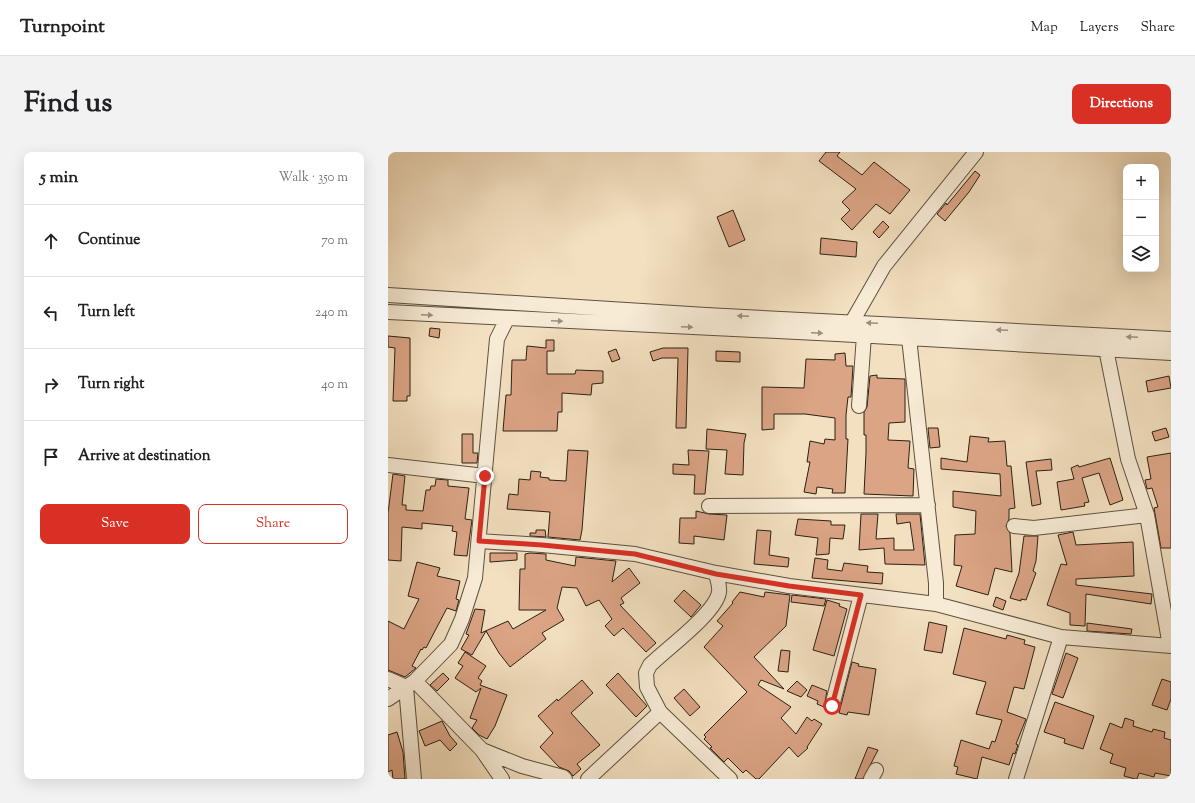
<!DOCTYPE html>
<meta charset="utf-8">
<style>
body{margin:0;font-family:"Sorts Mill Goudy",serif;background:#f2f2f2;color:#202124}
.controls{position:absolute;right:12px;top:12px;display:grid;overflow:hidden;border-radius:8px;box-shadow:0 4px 16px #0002}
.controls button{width:36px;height:36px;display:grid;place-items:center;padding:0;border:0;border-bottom:1px solid #e0e0e0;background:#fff;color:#202124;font:20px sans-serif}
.stop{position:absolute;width:12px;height:12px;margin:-9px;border:3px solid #d93025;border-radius:50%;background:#fff}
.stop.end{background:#d93025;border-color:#fff;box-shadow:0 1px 4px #0008}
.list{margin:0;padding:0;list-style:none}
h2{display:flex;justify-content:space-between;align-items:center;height:52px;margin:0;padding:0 16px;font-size:17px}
h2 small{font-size:13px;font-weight:400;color:#757577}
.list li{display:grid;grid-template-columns:26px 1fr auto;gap:12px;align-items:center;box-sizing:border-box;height:72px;padding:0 16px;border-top:1px solid #e0e0e0}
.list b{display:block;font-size:15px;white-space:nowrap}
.list em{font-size:13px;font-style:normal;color:#757577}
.actions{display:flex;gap:8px;padding:12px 16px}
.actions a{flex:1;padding:9px 0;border:1px solid #d93025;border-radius:8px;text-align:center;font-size:14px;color:#d93025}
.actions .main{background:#d93025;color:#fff}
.icon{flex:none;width:22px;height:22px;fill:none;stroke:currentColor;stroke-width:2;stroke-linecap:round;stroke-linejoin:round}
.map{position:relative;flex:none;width:783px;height:627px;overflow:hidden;border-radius:8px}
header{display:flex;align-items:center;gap:24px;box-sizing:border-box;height:56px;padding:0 20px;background:#fff;border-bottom:1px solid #e0e0e0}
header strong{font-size:19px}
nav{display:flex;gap:22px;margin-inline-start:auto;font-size:14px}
.intro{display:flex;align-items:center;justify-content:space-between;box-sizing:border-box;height:96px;padding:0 24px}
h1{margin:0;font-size:28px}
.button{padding:10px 18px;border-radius:8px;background:#d93025;color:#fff;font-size:14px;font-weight:700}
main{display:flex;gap:24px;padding:0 24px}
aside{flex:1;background:#fff;border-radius:8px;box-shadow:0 4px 16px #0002}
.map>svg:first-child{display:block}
.building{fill:#dba485;stroke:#2b2114}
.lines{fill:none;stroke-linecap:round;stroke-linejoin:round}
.minor-casing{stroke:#5d513f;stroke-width:16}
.minor{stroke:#f7ebd6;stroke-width:14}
.oneway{fill:#9b907f}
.route{stroke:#d93025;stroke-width:5}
</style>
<header>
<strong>Turnpoint</strong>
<nav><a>Map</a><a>Layers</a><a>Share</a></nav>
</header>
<div class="intro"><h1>Find us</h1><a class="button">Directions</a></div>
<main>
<aside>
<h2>5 min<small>Walk · 350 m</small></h2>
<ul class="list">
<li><svg class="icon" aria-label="ahead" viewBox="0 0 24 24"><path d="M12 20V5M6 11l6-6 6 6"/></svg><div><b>Continue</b></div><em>70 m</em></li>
<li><svg class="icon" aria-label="left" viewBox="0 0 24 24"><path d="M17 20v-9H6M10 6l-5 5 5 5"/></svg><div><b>Turn left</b></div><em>240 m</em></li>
<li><svg class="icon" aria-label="right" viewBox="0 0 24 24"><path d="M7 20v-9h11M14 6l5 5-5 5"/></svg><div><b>Turn right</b></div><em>40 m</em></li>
<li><svg class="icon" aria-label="arrive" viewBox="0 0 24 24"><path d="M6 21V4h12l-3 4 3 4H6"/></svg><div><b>Arrive at destination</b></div></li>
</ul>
<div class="actions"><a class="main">Save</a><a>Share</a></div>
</aside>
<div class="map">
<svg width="783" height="627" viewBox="0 0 783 627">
<rect width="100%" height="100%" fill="#f3e0c0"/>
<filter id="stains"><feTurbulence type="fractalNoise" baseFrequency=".005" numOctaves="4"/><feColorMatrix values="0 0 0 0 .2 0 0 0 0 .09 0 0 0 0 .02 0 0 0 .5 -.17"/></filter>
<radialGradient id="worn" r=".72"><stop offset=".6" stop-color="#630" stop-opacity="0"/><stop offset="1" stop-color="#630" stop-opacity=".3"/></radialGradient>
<path class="building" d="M438,0H452L449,4L474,23L486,10L522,38L502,62L488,52L464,78L453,67L462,58L454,50L468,37L431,9Z
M587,19L592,23L581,40L557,69L549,62L558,51L559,53Z
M345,58L357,88L341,95L329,65Z
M495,69L501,75L491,86L485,80Z
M433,86L469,90L468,105L432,102Z
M42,176L52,177L51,186L41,184Z
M0,184L22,186V244H19V249H5L7,196L0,195Z
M158,188H166V199H159V222H187L188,218L215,219V231L204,232L203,243L174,241V260H170L169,279H115L118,243H123L124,208H138L139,194L158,196Z
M275,196H300L298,276H288L290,206H274L265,209L262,200Z
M228,197L232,207L224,210L220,200Z
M328,199L352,200V210L328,209Z
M457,201L458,214H465L463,245H460L458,263V287H460L457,341H444L445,337L429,335L428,342L416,340L422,310H419L422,289L436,292L437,287L447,288V266L417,262H386V277L374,278V235L416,236L418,207L447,208V202Z
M489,223V226L517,227V270L501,271L500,288L522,289L520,316L526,317L525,344L476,342L478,301V283H476V260L479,255L482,224Z
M781,224L783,236L760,240L758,229Z
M540,276H550L552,295L542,296Z
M778,276L781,285L767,289L764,280Z
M319,277L358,282L356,291L355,323L337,322L339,298L318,297Z
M74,282H85V301H90L89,311H74Z
M582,284L601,286L600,290L617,289L619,314H623L627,356L621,357V367L618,374L622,381L624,420L607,416L600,443L568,434L574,414L566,413L567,383L587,382L588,359L565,355V339L613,344L612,322L553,317V306L579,310Z
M180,298L200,299L194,378L192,388L160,385L162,360L119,357L121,342L130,343L131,327L142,328L143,319L153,320L152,325L161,326V328L178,329Z
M300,298L321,299L317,342H306L307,323L285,322V312L301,313Z
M783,301V396H773L766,356L770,355L764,336L759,337L757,328L763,327L759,305Z
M722,306L735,348L722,353L711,321L694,326L701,350L696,351L697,354L673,358L669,330L686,327L683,316L690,313L691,315Z
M663,307L664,318L648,319L653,352L644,354L638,310Z
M5,322L17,324L14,353H18V358L35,359L38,338H42L43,334H47L48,327L60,328V334L81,336L77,367L84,368L79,404L66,403L69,380L64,379L65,374L34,371V377L14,375L13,409L0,408V361Z
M308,359L321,362L339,363L336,388L306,384V392L291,391L292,366H308Z
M473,362H490L488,387L506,386V398H526L522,370L509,372L508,362H532L537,413L497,412L496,396L471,398Z
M410,367L443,369V373H457L455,387L442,386L441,402L428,403L430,386L407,383Z
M148,378H157L158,385L142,384V381H148Z
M369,378L383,379L381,403L401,406L400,415L366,412Z
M685,380L688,393L745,390L746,424L688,427V433L764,442L763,452L698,442L697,474L682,473V461L659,453L673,412L679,413L670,383Z
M636,384H650L648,409L645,419L648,421L638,448L633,447V449L622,446L631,421Z
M102,401H129V408L102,410Z
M142,401L158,402V408L187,414L188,405L228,409L224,430L241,416L252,431L233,446L236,451L232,453L268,491L258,500L235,476L226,484L217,474L224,467L211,448L198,454L189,436L174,435L169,456L176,468L154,481L158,487L122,515L111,501L98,479L84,503L73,497L81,483L78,482L87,457L97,458L93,481L120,469L125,477L158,458H131L132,417H137V402Z
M427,406L440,408L439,417L454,419L456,411L480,414L479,420L495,421L494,432L424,426Z
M29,410L52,416L49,424L72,429L68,447L71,448L68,459L59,456L38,496L36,495L34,498L33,497L24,514L28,516L17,525L0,518V469L16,477L31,447L20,444Z
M296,438L313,453L303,465L286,449Z
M352,440L376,445L377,440L402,443L398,474L366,505L396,537L373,528L370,533L403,555L393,566L408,582L419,565L424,569L426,567L434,572L419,595L420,596L410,605L401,595L371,627H368L358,618L355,621L340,606L336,610L322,596L324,595L316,587L318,585L316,583L359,540L316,495L335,474L329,469L345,451L344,450Z
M404,443L438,447L436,454L403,450Z
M608,445L618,449L615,458L605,454Z
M439,448L452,452L451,454L459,457L446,504L425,498Z
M541,470L559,474L554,501L536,498Z
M699,471L744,477L743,482L699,479Z
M576,476L618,487L619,483L637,488L636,492L647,495L636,537L626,535L619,560L638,567L628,592L630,593L627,602L625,601L621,613L594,605L589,627L568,622L570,615L566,614L573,588L601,597L604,589L607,590L614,568L588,562L598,530L565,522Z
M393,498L402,499L400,520L390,519Z
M77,500L98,514L90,526L94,529L92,533L119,543L107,574L99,587L91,583L84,576L89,568L82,566L93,536L88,540L67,526L75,514L70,511Z
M678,501L690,506L675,546L664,542Z
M464,510L471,512L470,514L488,517L481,563L460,560L459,563L451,561Z
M55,521L61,527L49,539L42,533Z
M230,521L259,554L248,565L218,533Z
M774,527L783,530V547L779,558L764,553Z
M194,528L205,541L183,561L212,593L189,612L193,617L185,624L181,619L171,615L152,595L165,581L150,564L169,547L170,549Z
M409,529L419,538L413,545L399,539Z
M424,533L439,539L436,555L429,552L430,549L419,544Z
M296,537L312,555L302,564L286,546Z
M667,550L706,564L695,597L676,591L677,587L656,580Z
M737,566L746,569L745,574L764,580L765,577L777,580L776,586L783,588V624L767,621L766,625L751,621L749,627H747L736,624L738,616L722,611L725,602L712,597L722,571L734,576Z
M54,569L62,584L69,592L62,599L52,588L37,594L31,579Z
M9,580L15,600L17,627H5L4,618L0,620V583Z
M480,595L490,598L475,627H467Z"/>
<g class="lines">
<g class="minor-casing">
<path id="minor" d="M0,143L318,163L783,187
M0,160L449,182L783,201
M464,170L496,114L588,0
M521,186L548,431V452
M718,197L740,307L759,363L782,494
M471,254L476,183
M0,313L97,324
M321,354L540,353
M626,374L646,376L759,363
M91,389L154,393L247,402L328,421L401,434L548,452L673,485L783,494
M328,421C329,427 332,434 331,440C328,461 278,497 262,513L258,521L259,535L272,560L342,627
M0,527L18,535L26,627
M27,529L94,598L114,627
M0,547L27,529L63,492L74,467L87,426L109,187L119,167
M444,554L473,443
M94,598L134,614L175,625L177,627
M200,627L272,560
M483,627L488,618
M628,627L673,485"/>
</g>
<use href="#minor" class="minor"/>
</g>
<defs><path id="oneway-solid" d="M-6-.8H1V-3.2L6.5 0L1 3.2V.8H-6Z"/></defs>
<g class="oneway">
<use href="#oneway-solid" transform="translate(39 163) rotate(3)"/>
<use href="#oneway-solid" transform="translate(355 164) rotate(-178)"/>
<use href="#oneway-solid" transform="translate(169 169) rotate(3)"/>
<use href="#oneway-solid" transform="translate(484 171) rotate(-178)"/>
<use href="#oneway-solid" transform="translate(299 175) rotate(3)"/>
<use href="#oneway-solid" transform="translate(614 178) rotate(-177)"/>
<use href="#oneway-solid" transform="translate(429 181) rotate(3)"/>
<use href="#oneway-solid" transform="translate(744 185) rotate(-177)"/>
</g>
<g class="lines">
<path class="route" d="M97,324L91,389L154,393L247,402L328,422L401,434L473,443L444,554"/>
</g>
<rect width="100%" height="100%" filter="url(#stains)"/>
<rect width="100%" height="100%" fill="url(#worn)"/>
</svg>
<div class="controls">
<button>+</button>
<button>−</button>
<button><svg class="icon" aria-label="layers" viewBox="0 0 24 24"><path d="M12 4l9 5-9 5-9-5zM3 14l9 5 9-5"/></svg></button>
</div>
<div class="stop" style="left:444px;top:554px"></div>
<div class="stop end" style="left:97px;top:324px"></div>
</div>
</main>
